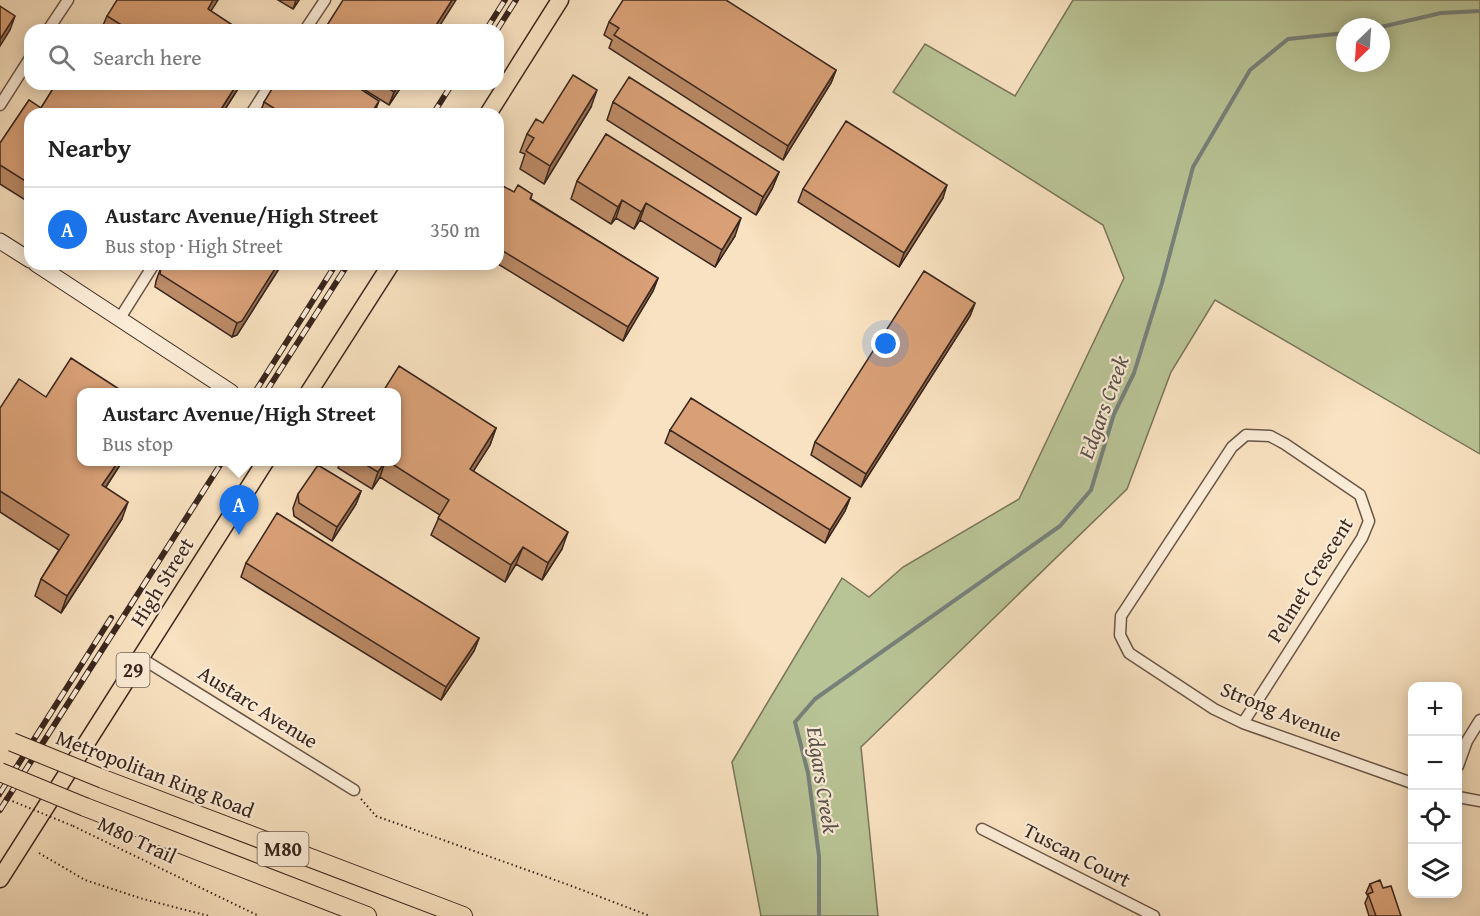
<!DOCTYPE html>
<meta charset="utf-8">
<style>
body{margin:0;font-family:"Gentium Book Plus",serif;background:#f2f2f2;color:#222}
.controls{position:absolute;right:18px;bottom:18px;display:grid;overflow:hidden;border-radius:12px;box-shadow:0 3px 15px #0003}
.controls button{width:54px;height:54px;display:grid;place-items:center;padding:0;border:0;border-bottom:2px solid #e0e0e0;background:#fff;color:#222;font:30px sans-serif}
.compass{position:absolute;left:1336px;top:18px;width:54px;height:54px;border-radius:50%;background:#fff;box-shadow:0 3px 15px #0003;rotate:205deg}
.you{position:absolute;left:886px;top:344px;width:21px;height:21px;margin:-15px;border:4px solid #fff;border-radius:50%;background:#1a73e8;box-shadow:0 0 0 9px #1a73e833}
.badge{display:grid;place-items:center;width:39px;height:39px;border-radius:50%;background:#1a73e8;color:#fff;font-size:20px;font-weight:700}
.pin{position:absolute;translate:-50% -50px;filter:drop-shadow(0 2px 3px #0008)}
.pin::after{content:'';position:absolute;top:32px;width:21px;height:18px;background:inherit;clip-path:polygon(0 0,100% 0,50% 100%)}
.popup{position:absolute;left:77px;top:388px;width:324px;height:78px;box-sizing:border-box;display:grid;place-content:center;border-radius:12px;background:#fff;filter:drop-shadow(0 2px 4px #0005);font-size:20px;white-space:nowrap;color:#767676}
.popup b{font-size:22px;color:#222}
.popup::after{content:'';position:absolute;left:50%;top:100%;margin-left:-12px;border:12px solid transparent;border-top-color:#fff}
.list{margin:0;padding:0;list-style:none}
h2{display:flex;justify-content:space-between;align-items:center;height:78px;margin:0;padding:0 24px;font-size:26px}
h2 small{font-size:20px;font-weight:400;color:#767676}
.list li{display:grid;grid-template-columns:39px 1fr auto;gap:18px;align-items:center;box-sizing:border-box;height:84px;padding:0 24px;border-top:2px solid #e0e0e0}
.list b{display:block;font-size:22px;white-space:nowrap}
.list p{margin:0;font-size:20px;white-space:nowrap;color:#767676}
.list em{font-size:20px;font-style:normal;color:#767676}
.icon{flex:none;width:33px;height:33px;fill:none;stroke:currentColor;stroke-width:2;stroke-linecap:round;stroke-linejoin:round}
.map{position:relative;flex:none;width:1480px;height:916px;overflow:hidden}
.search{position:absolute;background:#fff;box-shadow:0 3px 15px #0003;left:24px;top:24px;width:480px;height:66px;display:flex;align-items:center;gap:15px;box-sizing:border-box;padding:0 21px;border-radius:18px;color:#767676;font-size:22px}
.panel{position:absolute;background:#fff;box-shadow:0 3px 15px #0003;left:24px;top:108px;width:480px;height:162px;border-radius:18px}
.map>svg:first-child{display:block}
.green{fill:#b9c496;stroke:#7a755a;stroke-width:1.5;fill-rule:evenodd}
.lines{fill:none;stroke-linecap:round;stroke-linejoin:round}
.stream{stroke:#77817b;stroke-width:4}
.street-casing{stroke:#6a5546;stroke-width:13}
.secondary-casing{stroke:#3a261d;stroke-width:17}
.primary-casing{stroke:#3a261d;stroke-width:19}
.highway-casing{stroke:#3a261d;stroke-width:20}
.path{stroke:#3a261d;stroke-width:2;stroke-dasharray:1.5 3;stroke-linecap:butt}
.street{stroke:#fbecd7;stroke-width:10}
.secondary{stroke:#fbecd7;stroke-width:15}
.primary{stroke:#f9e2c1;stroke-width:16}
.highway{stroke:#f9e2c1;stroke-width:18}
.rail-casing{stroke:#3a261d;stroke-width:6}
.rail{stroke:#fbecd7;stroke-width:4;stroke-dasharray:11;stroke-linecap:butt}
.highway-bridge-casing{stroke:#3a261d;stroke-width:20;stroke-linecap:butt}
.path-bridge{stroke:#3a261d;stroke-width:2;stroke-dasharray:1.5 3;stroke-linecap:butt}
.highway-bridge{stroke:#f9e2c1;stroke-width:18}
.wall{fill:#bb8a66;stroke:#3a261d;stroke-width:1.5}
.shaded-wall{fill:#987053;stroke:#3a261d;stroke-width:1.5}
.building{fill:#d9a077;stroke:#3a261d;stroke-width:1.5}
.labels{text-anchor:middle;stroke-width:4.5;stroke-linejoin:round;paint-order:stroke}
.shield{fill:#fbecd7;stroke:#746155;stroke-width:1.5}
.shield-label{font-size:20px;font-weight:bold;fill:#3a261d}
.street-label{font-size:21px;fill:#3a261d;stroke:#fbecd7}
.water-label{font-size:22px;font-style:italic;fill:#58534c;stroke:#fbecd7}
</style>
<div class="map">
<svg width="1480" height="916" viewBox="0 0 1480 916">
<rect width="100%" height="100%" fill="#f9e2c1"/>
<filter id="stains"><feTurbulence type="fractalNoise" baseFrequency=".00333" numOctaves="4"/><feColorMatrix values="0 0 0 0 .2 0 0 0 0 .09 0 0 0 0 .02 0 0 0 .5 -.17"/></filter>
<radialGradient id="worn" r=".72"><stop offset=".6" stop-color="#630" stop-opacity="0"/><stop offset="1" stop-color="#630" stop-opacity=".3"/></radialGradient>
<path class="green" d="M1073,0H1480V454L1215,300L1171,372L1127,489L861,747L878,916H761L732,762L842,578L869,597L903,567L1019,499L1124,278L1103,225L893,92L925,44L1015,96ZM1345,27H1381V63H1345Z"/>
<g class="lines">
<path class="stream" d="M1381,27L1441,13L1480,11
M819,916V856L808,773L795,722L815,699L1060,526L1091,490L1114,414L1134,373L1162,283L1193,167L1250,70L1288,39L1345,33"/>
<g class="street-casing">
<path id="street" d="M48,30L68,0
M305,30L325,0
M0,105L30,58
M251,114L270,84
M120,318L154,264
M141,658L354,790
M1243,723L1362,538L1369,521L1360,495L1285,444L1270,436L1246,435L1232,447L1121,616L1120,635L1129,653L1214,709L1243,723L1412,783
M1458,766L1467,741L1480,720
M1458,797L1480,801
M982,829L1154,916"/>
</g>
<g class="secondary-casing">
<path id="secondary" d="M0,241L30,260
M36,264L231,392"/>
</g>
<g class="primary-casing">
<path id="primary" d="M488,114L560,0
M309,392L391,264
M0,879L265,462"/>
</g>
<g class="highway-casing">
<path id="highway" d="M103,779L463,916
M85,807L367,916"/>
</g>
<path class="path" d="M361,799L376,816L569,885L650,916
M73,826L259,916
M39,853L85,880L143,899L209,916"/>
<use href="#street" class="street"/>
<use href="#secondary" class="secondary"/>
<use href="#primary" class="primary"/>
<use href="#highway" class="highway"/>
<g class="rail-casing">
<path id="rail" d="M486,30L505,0
M497,30L516,0
M433,114L452,84
M255,392L336,264
M266,392L348,264
M0,793L111,618
M0,810L222,462"/>
</g>
<use href="#rail" class="rail"/>
<g class="highway-bridge-casing">
<path id="highway-bridge" d="M12,742L103,779
M0,772L85,807"/>
</g>
<path class="path-bridge" d="M0,796L73,826"/>
<use href="#highway-bridge" class="highway-bridge"/>
</g>
<path class="wall" d="M278,0H299L293,9Z
M210,11L240,30H101L107,16Z
M609,22L836,70L831,83L783,160L609,48L612,40L604,35Z
M56,84H241L222,114H30V203L0,184V143L29,100L41,108Z
M355,84H403L389,105Z
M264,102L374,114H260Z
M613,102L779,172L772,189L756,215L607,120Z
M591,107L544,184L520,169L525,154L520,152L527,134L543,123Z
M606,134L735,236L715,267L640,220L634,229L616,218L611,224L571,199L577,181Z
M803,189L943,198L899,267L798,202Z
M498,194H532L531,199L658,278L653,291L623,341L498,264Z
M163,264H282L237,335L232,337L155,287L156,281L161,267Z
M975,303L970,316L861,487L811,455L815,442Z
M0,408L81,462H121L120,465L106,487L122,519L61,613L35,596L41,579L59,550L0,512Z
M496,428L490,445L473,471L562,549L542,580L516,564L505,582L431,535L440,515L380,477L372,489L338,468L340,462H396Z
M670,430L850,498L845,511L825,543L665,443Z
M361,491L356,504L332,541L294,516L293,508L298,494Z
M246,563L479,638L474,651L441,700L241,577Z
M1370,884L1383,888L1401,916H1369L1365,903L1368,896L1366,893Z"/>
<path class="shaded-wall" d="M213,0H218L202,25L208,9Z
M296,0H299L293,9Z
M452,0H456L437,30H433Z
M15,16L10,30L0,46V39Z
M836,70L831,83L783,160L788,146Z
M237,84H241L222,114H218Z
M399,84H403L389,105L394,92Z
M597,90L591,107L544,184L550,166Z
M379,101L374,114H371Z
M779,172L772,189L756,215L763,197Z
M947,185L943,198L899,267L904,253Z
M622,200L616,218L611,224L618,207Z
M646,203L640,220L634,229L641,212Z
M741,218L735,236L715,267L722,250Z
M122,264H130L126,267H121Z
M278,264H282L237,335L232,337L237,323Z
M658,278L653,291L623,341L628,327Z
M975,303L970,316L861,487L866,474Z
M496,428L490,445L464,486L470,469Z
M118,462H121L120,465L96,502L102,485Z
M385,462L380,477L372,489L378,472Z
M361,491L356,504L332,541L337,527Z
M850,498L845,511L825,543L830,530Z
M128,502L122,519L61,613L67,596Z
M568,532L562,549L542,580L548,563Z
M523,547L516,564L505,582L511,565Z
M479,638L474,651L441,700L446,687Z"/>
<path class="building" d="M117,0H213L208,9L240,30H116L120,24L107,16Z
M343,0H452L433,30H324Z
M623,0H726L836,70L788,146L614,35L619,28L609,22Z
M0,6L15,16L0,39Z
M573,75L597,90L550,166L526,151L534,138L527,134L536,119L543,123Z
M629,77L779,172L763,197L613,102Z
M56,84H237L218,114H30V184L0,165V143L29,100L41,108Z
M275,84H353L379,101L371,114H283L264,102Z
M381,84H399L394,92Z
M846,121L947,185L904,253L803,189Z
M606,134L741,218L722,250L646,203L641,212L622,200L618,207L577,181Z
M518,185L532,194L530,199L658,278L628,327L498,248V194L503,186L514,192Z
M163,264H278L242,321L237,323L160,274L161,267Z
M924,271L975,303L866,474L815,442Z
M71,358L122,391L120,393H81V462H118L102,485L128,502L67,596L41,579L69,535L0,491V408L19,379L46,397Z
M399,366L496,428L470,469L568,532L548,563L523,547L511,565L438,518L449,500L389,462H396V393H382Z
M691,398L850,498L830,530L670,430Z
M361,462H385L378,472Z
M318,465L361,491L337,527L299,503L298,494Z
M277,513L479,638L446,687L246,563Z
M1380,880L1383,888L1391,886L1401,916H1376L1368,894L1373,892L1370,884Z"/>
<g class="labels">
<g class="shield">
<rect x="116.5" y="653" width="33" height="34" rx="4.5"/>
<rect x="257.5" y="832" width="51" height="34" rx="4.5"/>
</g>
<g class="shield-label">
<text x="133" y="677">29</text>
<text x="283" y="856">M80</text>
</g>
<g class="street-label">
<text transform="translate(1310 580) rotate(-58)" y="7">Pelmet Crescent</text>
<text transform="translate(162 582) rotate(-58)" y="7">High Street</text>
<text transform="translate(258 707) rotate(32)" y="7">Austarc Avenue</text>
<text transform="translate(1281 712) rotate(22)" y="7">Strong Avenue</text>
<text transform="translate(155 774) rotate(21)" y="7">Metropolitan Ring Road</text>
<text transform="translate(137 840) rotate(25)" y="7">M80 Trail</text>
<text transform="translate(1077 855) rotate(27)" y="7">Tuscan Court</text>
</g>
<g class="water-label">
<text transform="translate(1103 407) rotate(-70)" y="8">Edgars Creek</text>
<text transform="translate(823 780) rotate(81)" y="8">Edgars Creek</text>
</g>
</g>
<rect width="100%" height="100%" filter="url(#stains)"/>
<rect width="100%" height="100%" fill="url(#worn)"/>
</svg>
<div class="controls">
<button>+</button>
<button>−</button>
<button><svg class="icon" aria-label="locate" viewBox="0 0 24 24"><circle cx="12" cy="12" r="6"/><path d="M12 2v4M12 18v4M2 12h4M18 12h4"/></svg></button>
<button><svg class="icon" aria-label="layers" viewBox="0 0 24 24"><path d="M12 4l9 5-9 5-9-5zM3 14l9 5 9-5"/></svg></button>
</div>
<svg class="compass" viewBox="-18 -18 36 36"><path d="M0-13l5 13h-10z" fill="#e53935"/><path d="M0 13l5-13h-10z" fill="#767676"/></svg>
<div class="you"></div>
<div class="pin badge" style="left:239px;top:535px">A</div>
<div class="popup"><b>Austarc Avenue/High Street</b>Bus stop</div>
<div class="search"><svg class="icon" aria-label="search" viewBox="0 0 24 24"><circle cx="10" cy="10" r="6"/><path d="M15 15l6 6"/></svg>Search here</div>
<section class="panel">
<h2>Nearby<small></small></h2>
<ul class="list">
<li><span class="badge">A</span><div><b>Austarc Avenue/High Street</b><p>Bus stop · High Street</p></div><em>350 m</em></li>
</ul>
</section>
</div>
